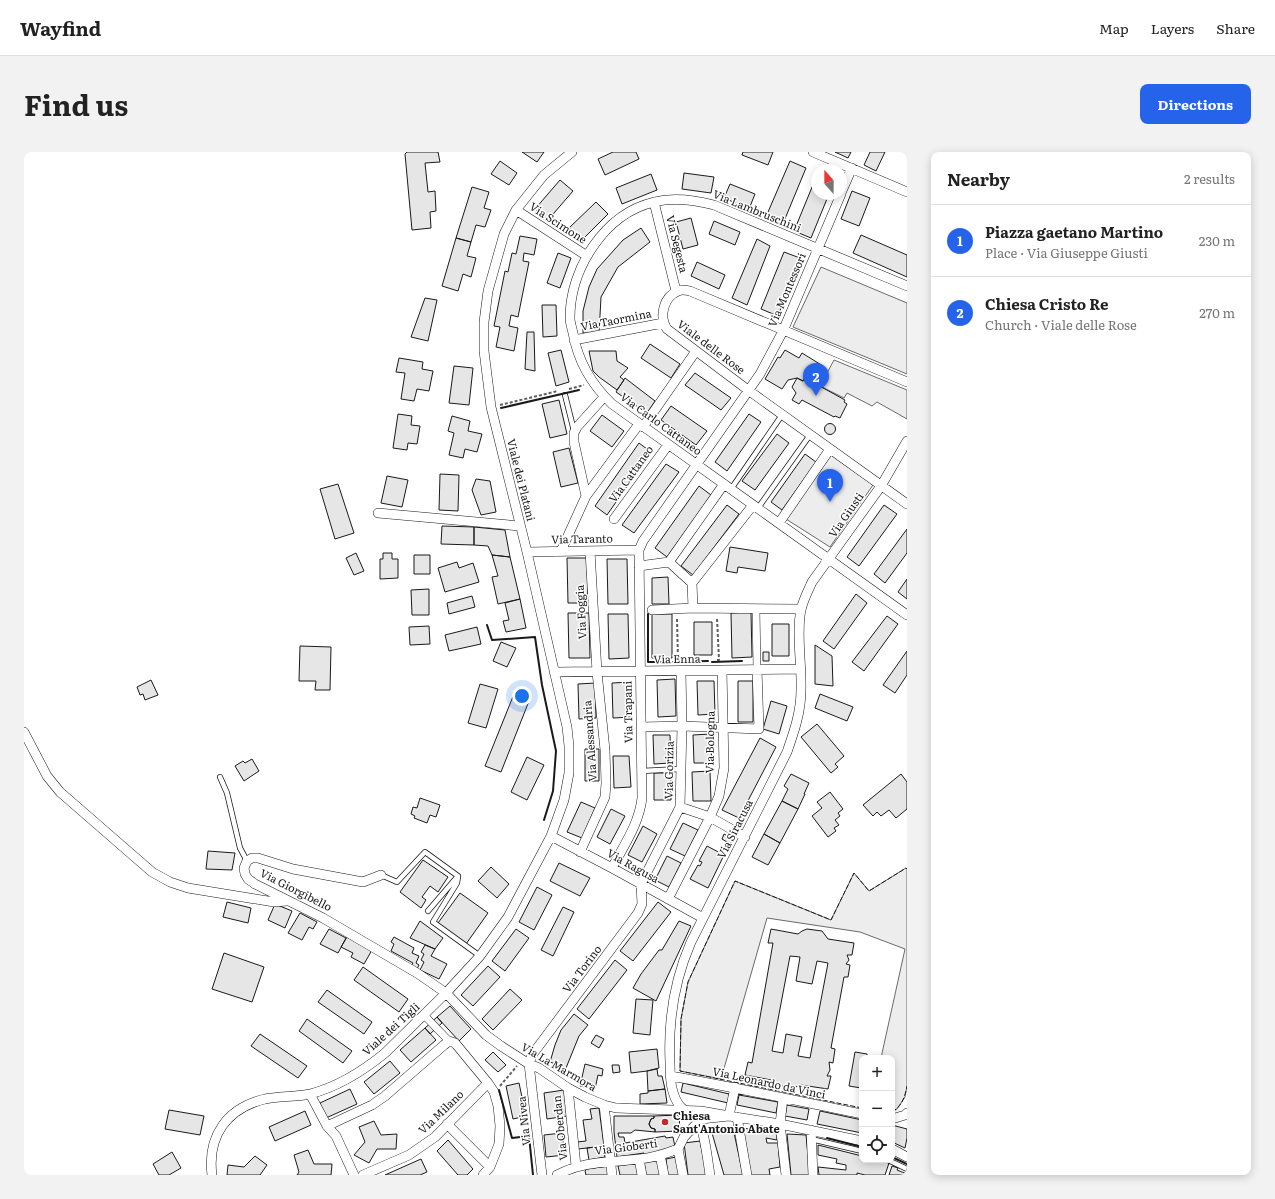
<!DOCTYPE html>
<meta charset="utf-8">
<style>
body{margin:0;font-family:Literata,serif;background:#f2f2f2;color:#222}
.controls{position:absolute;right:12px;bottom:12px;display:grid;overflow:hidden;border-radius:8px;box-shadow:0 2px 10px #0003}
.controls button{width:36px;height:36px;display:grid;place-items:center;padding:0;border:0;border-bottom:1px solid #e0e0e0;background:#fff;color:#222;font:20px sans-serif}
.compass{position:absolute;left:787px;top:12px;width:36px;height:36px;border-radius:50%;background:#fff;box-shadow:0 2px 10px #0003;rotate:339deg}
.you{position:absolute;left:498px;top:544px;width:14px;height:14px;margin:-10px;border:3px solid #fff;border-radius:50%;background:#1a73e8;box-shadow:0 0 0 6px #1a73e833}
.badge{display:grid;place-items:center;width:26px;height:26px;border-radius:50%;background:#2563eb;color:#fff;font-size:13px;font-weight:700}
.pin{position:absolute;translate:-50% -33px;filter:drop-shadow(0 1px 2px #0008)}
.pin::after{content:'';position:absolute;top:21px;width:14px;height:12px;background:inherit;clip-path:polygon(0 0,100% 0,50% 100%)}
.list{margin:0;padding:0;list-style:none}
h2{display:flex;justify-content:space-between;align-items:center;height:52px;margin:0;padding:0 16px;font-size:17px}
h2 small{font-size:13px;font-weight:400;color:#767676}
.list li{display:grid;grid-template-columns:26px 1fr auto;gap:12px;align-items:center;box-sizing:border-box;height:72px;padding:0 16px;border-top:1px solid #e0e0e0}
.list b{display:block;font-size:15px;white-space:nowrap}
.list p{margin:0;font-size:13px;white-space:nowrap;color:#767676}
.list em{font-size:13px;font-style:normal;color:#767676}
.icon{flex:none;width:22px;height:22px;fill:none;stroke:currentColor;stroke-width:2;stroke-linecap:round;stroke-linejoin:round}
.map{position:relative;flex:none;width:883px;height:1023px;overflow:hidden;border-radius:8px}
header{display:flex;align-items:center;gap:24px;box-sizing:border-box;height:56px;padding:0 20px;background:#fff;border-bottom:1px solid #e0e0e0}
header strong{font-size:19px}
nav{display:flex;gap:22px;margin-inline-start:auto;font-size:14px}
.intro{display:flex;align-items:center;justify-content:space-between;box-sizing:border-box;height:96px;padding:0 24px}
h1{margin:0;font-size:28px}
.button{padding:10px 18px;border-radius:8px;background:#2563eb;color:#fff;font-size:14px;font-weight:700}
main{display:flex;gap:24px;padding:0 24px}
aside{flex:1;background:#fff;border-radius:8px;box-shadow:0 2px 10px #0003}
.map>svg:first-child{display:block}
.built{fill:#ededed;stroke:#6a6a6a}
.building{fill:#e6e6e6;stroke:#1a1a1a;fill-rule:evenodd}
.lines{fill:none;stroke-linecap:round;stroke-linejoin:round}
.service-casing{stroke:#1a1a1a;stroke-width:6}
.pedestrian-casing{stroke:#1a1a1a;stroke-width:8}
.minor-casing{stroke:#1a1a1a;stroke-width:10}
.path{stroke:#5f5f5f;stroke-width:2;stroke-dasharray:3 2;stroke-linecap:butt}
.service{stroke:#fff;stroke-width:4.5}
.pedestrian{stroke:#fff;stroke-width:7}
.minor{stroke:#fff;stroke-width:9}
.fence{stroke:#1a1a1a;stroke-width:1;stroke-dasharray:5 2;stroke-linecap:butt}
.wall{stroke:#1a1a1a;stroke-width:2}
.poi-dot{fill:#c62828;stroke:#fff;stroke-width:1.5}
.labels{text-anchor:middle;stroke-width:3;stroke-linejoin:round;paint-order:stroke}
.street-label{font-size:11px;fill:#1a1a1a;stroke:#fff}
.poi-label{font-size:11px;font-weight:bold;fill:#1a1a1a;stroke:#fff;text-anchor:start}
</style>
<header>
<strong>Wayfind</strong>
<nav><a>Map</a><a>Layers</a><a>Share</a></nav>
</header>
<div class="intro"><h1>Find us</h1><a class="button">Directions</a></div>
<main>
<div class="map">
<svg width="883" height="1023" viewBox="0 0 883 1023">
<rect width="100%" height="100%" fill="#fff"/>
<path class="built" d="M797,115L883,151V222L769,175Z
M810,208L883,238V267L853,250L848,254L823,241L820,246L796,234Z
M807,303L849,333L806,395L762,367Z
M882,716L883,717V934L881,945L873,957L868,960V906H857L881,797L836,780L743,766L697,927L656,919L657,867L664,830L711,729L807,768L830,721L845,739Z"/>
<path class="building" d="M383,0H414L416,10L401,11L404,40L411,39L412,59L406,60L407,76L388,78L381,2Z
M498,0H520L513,10Z
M589,0H612L615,7L581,23L574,7Z
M719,0H749L744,13L718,3Z
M811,0H827L824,6Z
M846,0H861L852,19L840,13Z
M476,9L493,21L485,33L467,22Z
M766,9L782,16L758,74L741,67Z
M660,21L690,25L687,41L658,37Z
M627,22L633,38L598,52L592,36Z
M793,23V42H805L787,86L770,79Z
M536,28L549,39L524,68L511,57Z
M706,32L731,42L725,57L700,46Z
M448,35L465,40L460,56L467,58L461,75L452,73L447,90L432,86Z
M828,39L846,46L835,74L817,67Z
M572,50L584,62L558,88L545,76Z
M667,66L674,93L659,97L652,70Z
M690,69L716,80L711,93L685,82Z
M617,76L626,90L594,115L577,145L575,182L559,181V159L565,135L573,117L599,88Z
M837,83L883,103V125L829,101Z
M496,84L513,87L510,103L500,101L499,109L505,110L494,165L487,163L485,174L494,176L490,199L472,195L476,175L470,174L481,119L484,120L488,101L492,102Z
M432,86L447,90L443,104L452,106L447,125L439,122L434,139L418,134Z
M733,87L746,94L723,153L708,146Z
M760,100L776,106L754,164L737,157Z
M534,101L547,106L536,136L523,131Z
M673,110L701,123L695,137L667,124Z
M401,146L413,148L404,189L387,185Z
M518,153H532L533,184L519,185Z
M503,180H510L511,219L501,217Z
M626,192L656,212L647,226L617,206Z
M537,198L545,230L532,234L524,201Z
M761,198L775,206L778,201L799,214L789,230L781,226L779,229L773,226L764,228L758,237L741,227L754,205L756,206Z
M565,199H592L593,209L604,216L596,225L600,228L593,238L575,225L569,219Z
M375,206L399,210L398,217L409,219L405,239L393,237L390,249L377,247L381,221L372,220Z
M430,214L449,216L445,253L425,251Z
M671,221L707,246L697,258L661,233Z
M601,226L631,249L623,261L592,240Z
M773,226L779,229L781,226L821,248L820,250L823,252L816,266L811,264L810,265L778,248L775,252L768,248L772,241L768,235Z
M535,248L543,282L526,286L518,252Z
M647,254L683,279L672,293L637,268Z
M374,262L388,264L387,273L396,274L393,292L384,291L383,298L369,296Z
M725,262L737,270L703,319L691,310Z
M578,263L600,279L588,295L566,279Z
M428,264L446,269L444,279L458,282L453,300L441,297L439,306L425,303L430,281L424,279Z
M800.5 277a5.5 5.5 0 1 1 11 0a5.5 5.5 0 1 1-11 0Z
M753,282L765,291L731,338L718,329Z
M615,291L627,300L583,363L571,354Z
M545,296L554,331L537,335L529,300Z
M781,302L792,310L758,358L747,350Z
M642,312L655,320L610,381L598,373Z
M416,322L435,323L434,359L415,358Z
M363,324L384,328L378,355L357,351Z
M452,327L466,329L472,360L457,363L448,338Z
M314,332L330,381L311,387L296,337Z
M675,334L687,343L643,405L631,396Z
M703,353L715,362L669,423L657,414Z
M860,353L873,362L835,414L823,405Z
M418,374L450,375V393L417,392Z
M450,375L481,378L486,405L468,403L464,394L450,393Z
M883,377V401L861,431L850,422Z
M706,395L744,401L741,419L714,415L713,421L702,419Z
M332,401L340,419L330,423L322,406Z
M359,401H368V407H374V426L356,427V407H359Z
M390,403H406V422H390Z
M468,403L486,405L496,447L474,452L468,425L474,424Z
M543,406H563L564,451H544Z
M583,407H603L604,452H584Z
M433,410L435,416L449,411L455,430L421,440L414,416Z
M644,425L645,452H628V426Z
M883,427V447L874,440Z
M405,437V463H388L387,438Z
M832,442L843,451L810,497L799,489Z
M448,444L451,455L425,462L423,451Z
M496,447L502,476L482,480L479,469L485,468L481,451Z
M727,460L728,505L708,506L707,461Z
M544,461H565L566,506H545Z
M584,462H604L605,506L585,507Z
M628,462H648V506H628Z
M863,464L874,472L840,519L828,510Z
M670,470H688V503H670Z
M748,472H765V504H748Z
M405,474L406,492L386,493L385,475Z
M453,475L457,492L425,499L421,483Z
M477,490L492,496L483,515L469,509Z
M791,493L808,504L809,534L791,532Z
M276,494L307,495L306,538H291L292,529H275Z
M883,499V523L871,541L859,533Z
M739,500H745V509H739Z
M651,527L652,564L634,565L633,528Z
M127,528L134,543L121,548L119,542L116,543L113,535Z
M673,529H690L691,562L674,563Z
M714,529H729V570H714Z
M607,530L608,565L589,566L588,531Z
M571,531L572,566L555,567L554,532Z
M456,532L474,537L462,576L444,571Z
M492,537L507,544L477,620L461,614Z
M796,542L829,555L823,569L791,556Z
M747,549L763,554L755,582L739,577Z
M793,572L820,604L811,612L814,615L807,621L777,585Z
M686,582L688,611H670L669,583Z
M629,583H646L647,611L630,612Z
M736,586L752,595L715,666L698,658Z
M561,597H575V629H561Z
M589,604H605L607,635L590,636Z
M503,605L520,613L503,648L487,640Z
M228,607L235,619L220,629L211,614L219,609L221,611Z
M686,619L687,649H669L668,620Z
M630,621H647V648H630Z
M767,622L785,631L780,642H781L774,657L758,649L764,637L760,634Z
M877,622L883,630V657L872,666L865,658L857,664L853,660L849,664L839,653Z
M806,640L819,657L814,661L816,664L811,668L815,673L810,676L812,679L804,685L788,664L798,656L793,650Z
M396,646L416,653L412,665L406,663L403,671L390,666L391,664L387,662L389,655L393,656Z
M758,649L774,657L756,691L740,682Z
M557,650L571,656L558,686L543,680Z
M587,657L601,664L586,692L573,685Z
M659,671L674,678L661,704L646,697Z
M619,674L633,682L618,710L604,703Z
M700,682L709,687L706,692L698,687Z
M740,682L756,691L744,713L728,705Z
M683,694L700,703L684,736L666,727L674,713L676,714L678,710L675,709Z
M184,699L211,701L208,718L182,717Z
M643,704L657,711L645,735L631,728Z
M399,708L424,725L414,740L406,734L398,745L402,748L397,756L376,740Z
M535,711L566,726L556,744L526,729Z
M467,715L485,732L473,746L454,729Z
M513,735L528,743L510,778L495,770Z
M436,741L464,761L442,792L414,771Z
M203,750L227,756L224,771L199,765Z
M634,750L647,760L609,809L596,799Z
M251,752L268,759L261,776L244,768Z
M539,755L550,760L529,804L517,798Z
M276,761L293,770L289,777L285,775L278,788L264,781Z
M396,769L419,786L411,797L386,786Z
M655,769L667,774L632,849L609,836L617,822L635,798H638Z
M305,777L322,786L314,801L296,792Z
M492,777L505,786L481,819L468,809Z
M747,777L774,782L778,779L783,777L798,779L804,787L830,791L828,803H823L825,808L822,812L826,813L824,825H820L807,896L811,897L809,911L805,910L806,918L803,924H807L804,937L777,933L769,936L753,933L747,928L721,923L724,910L728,911L749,791H744ZM766,804L776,805L772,829L788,832L793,809L804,811L786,906L774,904L778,885L762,882L759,901L748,899Z
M323,785L348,798L340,812L327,805L329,801L317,795Z
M370,785L390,796L388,801L395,804L392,811L395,813L393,817L387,814L389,811L367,799L370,792L367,790Z
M401,793L411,797L407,804L423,812L415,827L396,818L400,810L397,808L400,802L397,800Z
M200,801L240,815L228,850L188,837Z
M591,808L603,818L565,867L553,857Z
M464,814L476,825L449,854L437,843Z
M339,815L384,847L375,860L330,828Z
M486,837L498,848L469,878L458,867Z
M303,838L348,870L340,882L294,850Z
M612,847L629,848L626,883L609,881Z
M426,854L447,877L435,889L413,865Z
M550,862L564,873L555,884L542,916L526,910L531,893L537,878Z
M413,865L418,871L406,882L401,876Z
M283,867L328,899L319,911L275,879Z
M401,876L412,888L387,910L376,898Z
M236,882L283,914L274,926L227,894Z
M572,883L580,887L575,896L567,891Z
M633,897L635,916L623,919L607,921L605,900Z
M469,900L482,913L474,920L461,908Z
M831,900L843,902V906H838L837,936L825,934Z
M366,909L376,921L350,942L340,930Z
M561,912L579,917L578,924L574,923L571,937L556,934Z
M588,913H595L596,920L589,921Z
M633,917L634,924H638L641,937L624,939L623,919Z
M495,931L502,964L489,967L482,934Z
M659,931L705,942L704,951L657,940Z
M326,937L333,952L302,966L296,951Z
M641,937L643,951L616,952V942L624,941V939Z
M540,938L543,964L523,967L520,941Z
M715,943L754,950L752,961L713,953Z
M763,953L785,957L783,968L761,964Z
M575,956L580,994L554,997L553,990L562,989L559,968L568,967L566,957Z
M145,958L180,964L176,983L141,977Z
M281,959L287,973L251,989L245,975Z
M796,959L838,968V981L793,972Z
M655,963L656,979L631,980V977L627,976L625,972L627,967L630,966V964Z
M590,964H630V966L627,967L625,972L627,976L631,977V980L611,978L607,981H594L595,985H600L601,991L641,984L642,986L649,985L651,995L620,1003V1001L593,1005L590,980Z
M350,969L357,983L373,982L372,997H353L345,1011L330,1003L341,990L335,975Z
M868,973L883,977V986L881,996L868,990Z
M709,976L719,1023H700L688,981Z
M719,976L753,982V988L742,986L743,991H754L756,1015L745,1017L746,1023H727Z
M538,981L541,1003L522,1005L520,983Z
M763,982L782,983L786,1023H767Z
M424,988L449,1017L443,1023H434L413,999Z
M676,989L683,1023H664L660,991Z
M794,993L838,1004V1008H854L865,1011L861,1023H841L833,1021V1023H795L794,1015L822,1018V1013L812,1011L813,1007L794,1003Z
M580,994L581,1005L565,1008L563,996Z
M284,998L290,1012H308L307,1023H273L275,1020L270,1003Z
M148,1000L157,1016L145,1023H135L129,1012Z
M231,1004L243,1013L236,1023H203L204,1013L220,1015Z
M652,1005L655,1023H644L642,1007Z
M397,1007L403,1020L396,1023H361Z
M634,1008L637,1023H622L620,1010Z
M612,1011L614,1023H596L594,1014Z
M584,1014L586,1023H562L561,1019L563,1017Z
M868,1014L874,1016L873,1018L883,1022V1023H865Z"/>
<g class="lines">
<g class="service-casing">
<path id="service" d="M541,243L550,279
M707,337L758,263
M734,356L786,283
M617,619L657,617
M196,625L203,641L216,696L223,709
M357,723L373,730L401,700L434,724L404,759
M434,725L433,731L409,770L456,804
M787,987L838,999
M864,1008L883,1017"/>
</g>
<g class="pedestrian-casing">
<path id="pedestrian" d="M732,457L733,517
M400,863L425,889"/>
</g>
<g class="minor-casing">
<path id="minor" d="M789,0L883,40
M817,41L828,16
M630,50L652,139
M492,58L563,104
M883,134L690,53C671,48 649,45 630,50C580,62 546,117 546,166C546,171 548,176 549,181C554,210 567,232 588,252L883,463
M550,188L639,171
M883,230L666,139C662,138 658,137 654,139C639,145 635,165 643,177L724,238L883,352
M619,275L672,199
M562,344L550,290V281L553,275L580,245
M354,361L496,374
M590,367L644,293
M755,371L806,297
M537,399L562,344L615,272
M503,400L615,398
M645,410L668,431L669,456
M615,414L645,410L700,332
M668,431L729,353
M628,458L669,456L777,457
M530,520L777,517
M617,575L658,574L735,577L733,517
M0,580L23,624L36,640L128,720L146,730L164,736L250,750L263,749
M656,655L686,665L721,685
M527,684L588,716L679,766
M556,700L581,645L582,631L581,598L573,520L566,399
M588,716C600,693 615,672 618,646L615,398L619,389L736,222L759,179L817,42
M357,723L339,730L269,717L234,706H228L223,709L220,716L221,722L224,727L231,732L299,766L393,821L422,841L462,883L477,894L505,912L515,916L544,936L561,945L580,953L592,956L677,959L705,964L711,935
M644,747L686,665L695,644L700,616L698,518
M646,924C710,935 774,949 838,962
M544,936L552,1014
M286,942L303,974L312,984L330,1023
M759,946L756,972L762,1023
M580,953L588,1023
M713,965L723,1023
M868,967L881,963L883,961
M303,974L348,953L361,944L420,893L425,889L431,891L464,931L470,940L474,954L476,974L475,992L466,1015L423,972
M787,978L789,1023
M654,997L660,985L677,967L705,964L756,972L838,989
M654,997L659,1023
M868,997L883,1005
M636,1003L640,1023
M615,1007L618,1023
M188,1023C183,984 203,956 241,947C256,944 272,945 286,942C313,935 339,919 361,901L422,841L456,804L484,765L527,684L540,648L545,621V594L543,575L503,400L467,255L460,199V170L464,139L480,82L492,58L520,23L548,0
M339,1023L385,1003L411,985L464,931
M459,1023L466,1015
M518,1023L505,912L508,903L614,761L618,752L617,732L656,655L658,574L657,519
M533,1023C561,1008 585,1011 615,1007C628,1006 641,1002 654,997
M686,1023C684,1011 680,974 673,966C670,963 664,962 660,958C655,954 651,947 649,940C646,931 646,920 646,910C644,868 650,829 667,790L763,600C770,580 777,560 777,538C778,514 772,480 777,458C779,448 784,439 788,430L857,334L883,289"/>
</g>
<path class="path" d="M545,237L560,233
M476,253L534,239
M652,508H654L653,467
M693,508H695L693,466
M476,934L493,914"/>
<use href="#service" class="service"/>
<use href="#pedestrian" class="pedestrian"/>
<use href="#minor" class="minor"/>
<path class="fence" d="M838,956L656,919L657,867L664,830L711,729L807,768L830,721L845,739L882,716L883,717
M868,960C878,954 881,945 883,934"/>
<path class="wall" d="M477,256L555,238
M624,462V510H642
M463,473L468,488L511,485L518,533L532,599L529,639L520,668
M649,510L684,509
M688,510L718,509
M475,938L488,986L505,984L509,1023
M803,986L838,995
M868,1005L883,1012"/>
</g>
<circle class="poi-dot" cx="641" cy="970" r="4"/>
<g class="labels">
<g class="street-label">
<text transform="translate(733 59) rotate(22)" y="4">Via Lambruschini</text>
<text transform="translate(534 71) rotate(33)" y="4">Via Scimone</text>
<text transform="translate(653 92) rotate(76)" y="4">Via Segesta</text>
<text transform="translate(763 138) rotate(-67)" y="4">Via Montessori</text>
<text transform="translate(592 168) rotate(-11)" y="4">Via Taormina</text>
<text transform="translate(687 195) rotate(37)" y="4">Viale delle Rose</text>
<text transform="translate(637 272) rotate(36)" y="4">Via Carlo Cattaneo</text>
<text transform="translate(607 322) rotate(-54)" y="4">Via Cattaneo</text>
<text transform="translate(497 328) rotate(76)" y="4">Viale dei Platani</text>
<text transform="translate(822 363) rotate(-55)" y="4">Via Giusti</text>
<text transform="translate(558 387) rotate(-1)" y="4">Via Taranto</text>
<text transform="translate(557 460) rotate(-93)" y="4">Via Foggia</text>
<text transform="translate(653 507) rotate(-1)" y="4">Via Enna</text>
<text transform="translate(604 560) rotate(-91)" y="4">Via Trapani</text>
<text transform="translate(566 589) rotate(-94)" y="4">Via Alessandria</text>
<text transform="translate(686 590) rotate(-89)" y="4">Via Bologna</text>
<text transform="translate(645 618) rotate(-89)" y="4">Via Gorizia</text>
<text transform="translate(711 677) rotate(-63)" y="4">Via Siracusa</text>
<text transform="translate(609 714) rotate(29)" y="4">Via Ragusa</text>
<text transform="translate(272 738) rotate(27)" y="4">Via Giorgibello</text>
<text transform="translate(558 817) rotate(-53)" y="4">Via Torino</text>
<text transform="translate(367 877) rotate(-42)" y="4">Viale dei Tigli</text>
<text transform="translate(535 915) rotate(30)" y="4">Via La Marmora</text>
<text transform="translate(745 931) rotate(12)" y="4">Via Leonardo da Vinci</text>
<text transform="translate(417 960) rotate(-44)" y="4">Via Milano</text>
<text transform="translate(500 969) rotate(-96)" y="4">Via Nivea</text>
<text transform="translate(536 976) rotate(-96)" y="4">Via Oberdan</text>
<text transform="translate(602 995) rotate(-7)" y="4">Via Gioberti</text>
</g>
<g class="poi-label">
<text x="649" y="968">Chiesa<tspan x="649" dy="13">Sant'Antonio Abate</tspan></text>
</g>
</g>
</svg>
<div class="controls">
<button>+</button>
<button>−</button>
<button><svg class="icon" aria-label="locate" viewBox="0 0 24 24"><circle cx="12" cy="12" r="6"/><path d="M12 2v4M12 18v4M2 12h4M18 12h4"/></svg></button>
</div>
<svg class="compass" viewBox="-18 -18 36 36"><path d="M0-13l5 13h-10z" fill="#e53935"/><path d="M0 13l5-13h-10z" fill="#767676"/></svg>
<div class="you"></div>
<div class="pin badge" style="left:806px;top:350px">1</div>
<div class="pin badge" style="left:792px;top:244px">2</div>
</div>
<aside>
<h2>Nearby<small>2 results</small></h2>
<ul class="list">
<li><span class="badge">1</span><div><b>Piazza gaetano Martino</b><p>Place · Via Giuseppe Giusti</p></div><em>230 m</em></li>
<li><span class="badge">2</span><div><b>Chiesa Cristo Re</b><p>Church · Viale delle Rose</p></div><em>270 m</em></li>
</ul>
</aside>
</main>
